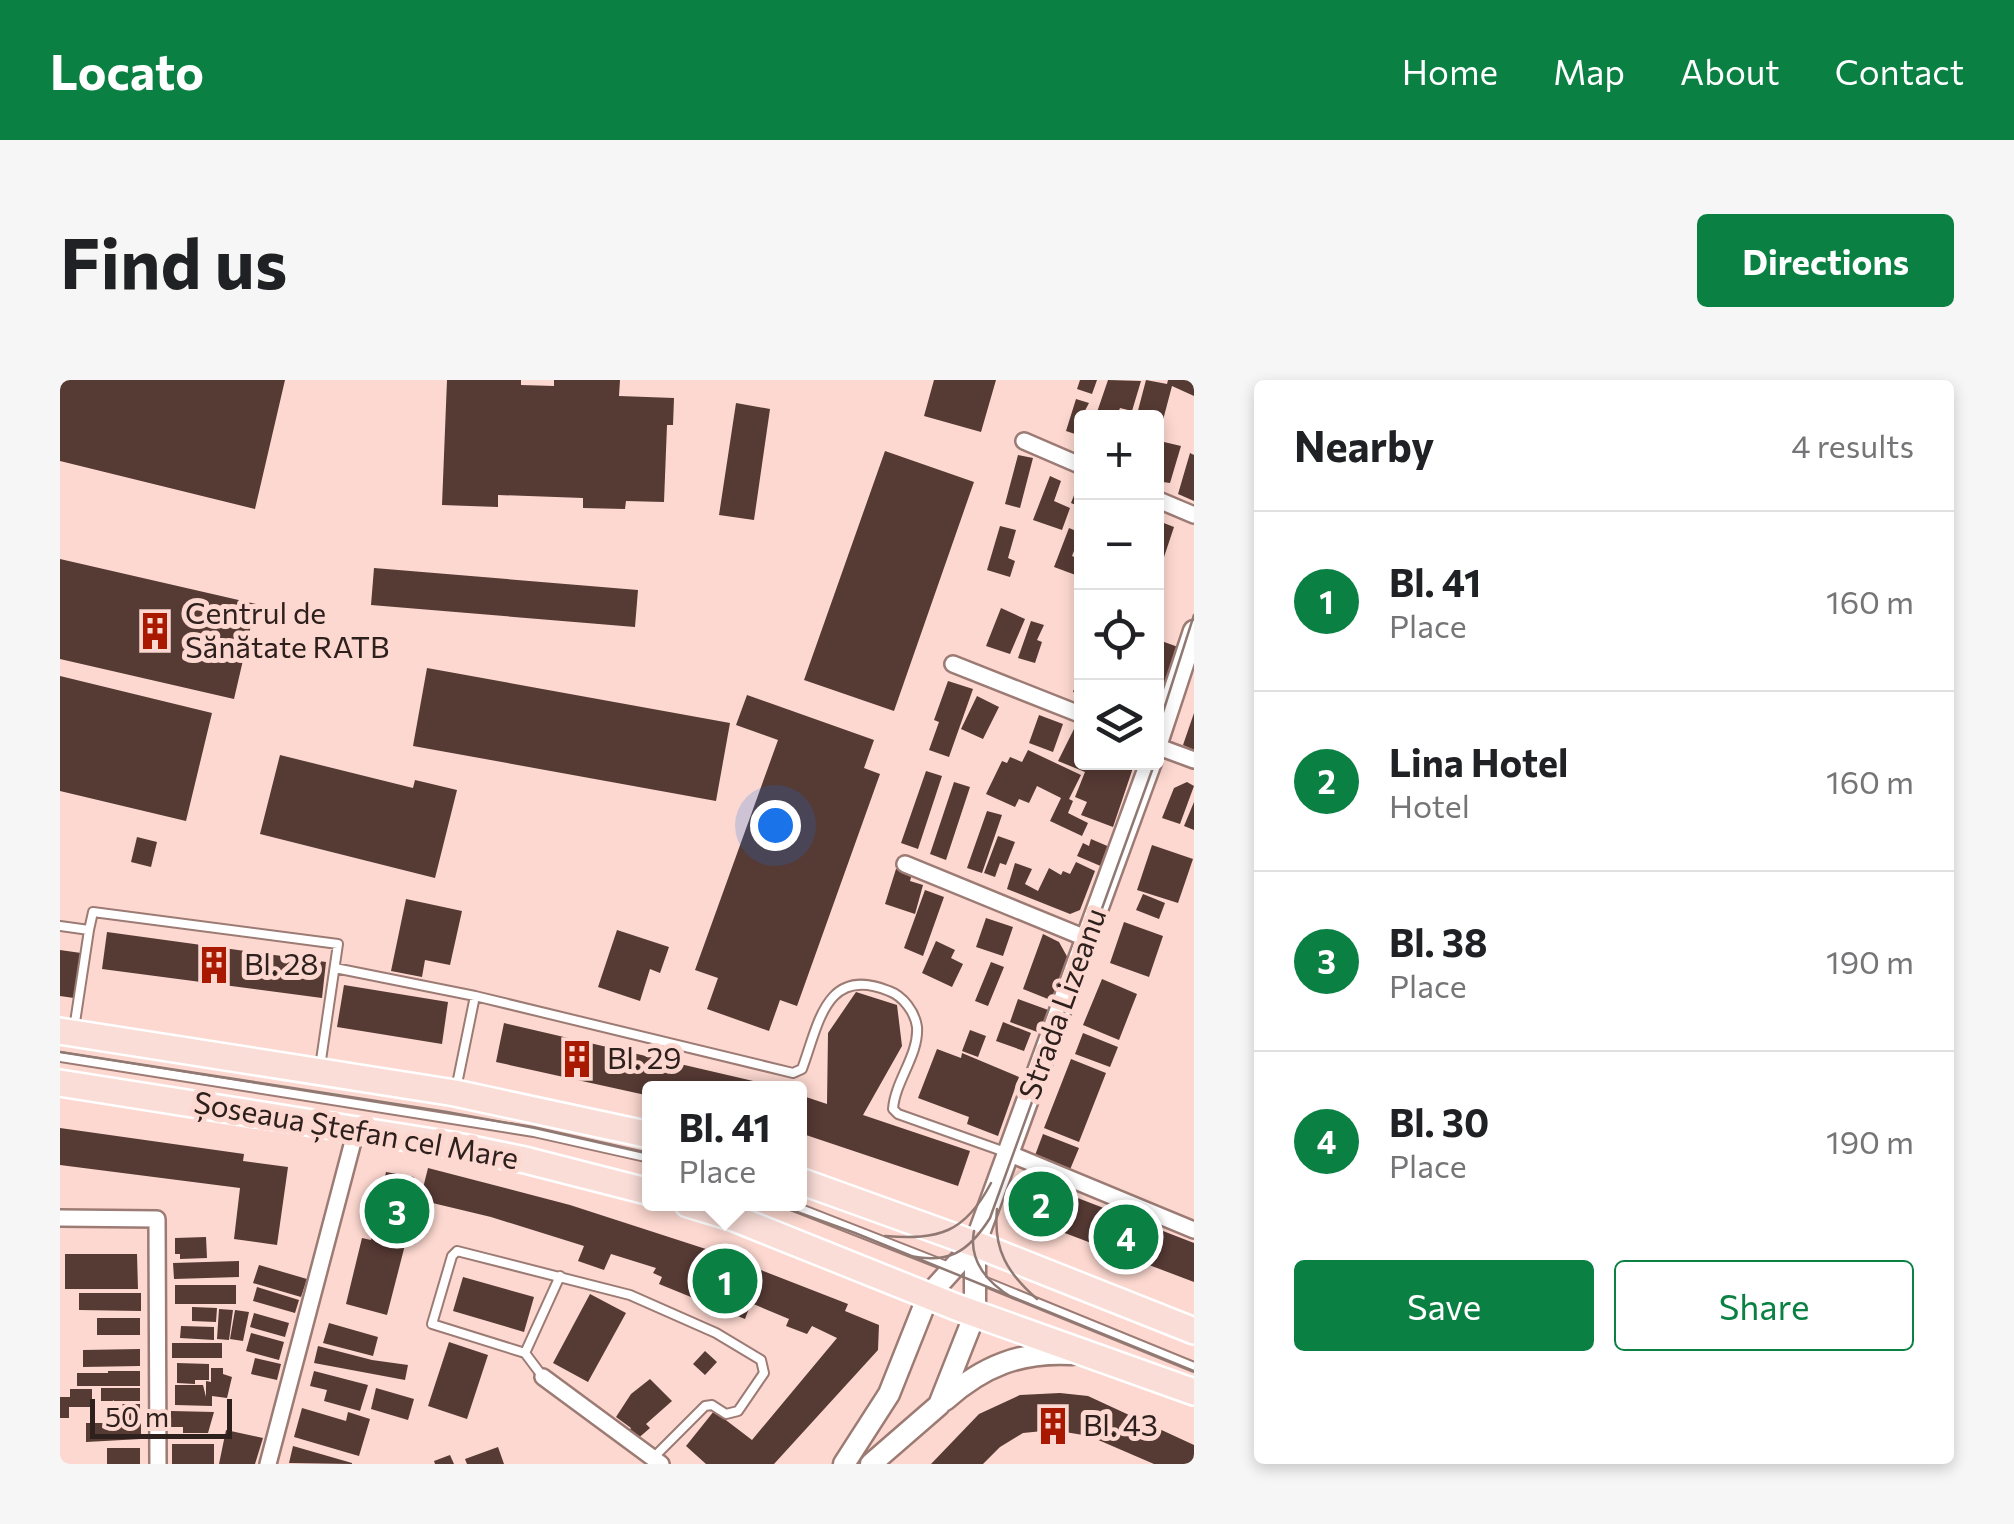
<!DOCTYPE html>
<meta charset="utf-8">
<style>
body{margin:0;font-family:Commissioner,sans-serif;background:#f6f6f6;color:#202124}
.controls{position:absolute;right:30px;top:30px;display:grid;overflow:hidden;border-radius:10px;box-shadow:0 5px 15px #0003}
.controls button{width:90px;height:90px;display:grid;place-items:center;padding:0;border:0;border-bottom:2px solid #e0e0e0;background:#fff;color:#202124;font:50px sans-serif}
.scale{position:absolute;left:30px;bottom:25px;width:142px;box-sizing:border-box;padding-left:10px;border:5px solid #2d201d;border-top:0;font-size:28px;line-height:35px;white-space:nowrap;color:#2d201d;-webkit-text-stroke:8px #fcd8d0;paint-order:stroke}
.you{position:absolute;left:715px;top:445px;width:35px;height:35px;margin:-25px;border:8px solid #fff;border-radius:50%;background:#1a73e8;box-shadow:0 0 0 15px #1a73e833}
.badge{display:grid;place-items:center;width:65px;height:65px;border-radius:50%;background:#0b8043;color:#fff;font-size:32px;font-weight:700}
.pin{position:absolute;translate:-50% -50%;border:5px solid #fff;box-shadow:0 2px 10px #0006}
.popup{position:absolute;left:582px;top:701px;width:165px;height:130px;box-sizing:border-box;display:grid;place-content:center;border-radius:10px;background:#fff;filter:drop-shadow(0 2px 8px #0005);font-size:32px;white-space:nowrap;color:#757577}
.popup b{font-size:38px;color:#202124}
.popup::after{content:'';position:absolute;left:50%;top:100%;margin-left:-20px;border:20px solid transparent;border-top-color:#fff}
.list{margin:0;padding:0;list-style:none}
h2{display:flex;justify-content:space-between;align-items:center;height:130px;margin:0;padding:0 40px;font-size:42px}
h2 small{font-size:32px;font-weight:400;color:#757577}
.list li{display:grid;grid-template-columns:65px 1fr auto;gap:30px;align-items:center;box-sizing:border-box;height:180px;padding:0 40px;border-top:2px solid #e0e0e0}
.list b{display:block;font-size:38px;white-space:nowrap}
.list p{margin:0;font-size:32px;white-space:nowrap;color:#757577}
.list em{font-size:32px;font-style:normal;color:#757577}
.actions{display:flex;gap:20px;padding:30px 40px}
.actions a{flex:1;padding:22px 0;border:2px solid #0b8043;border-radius:10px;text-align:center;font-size:35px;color:#0b8043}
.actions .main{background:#0b8043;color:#fff}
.icon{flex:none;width:55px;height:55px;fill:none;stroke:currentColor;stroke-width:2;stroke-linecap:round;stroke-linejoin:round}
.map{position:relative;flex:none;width:1134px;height:1084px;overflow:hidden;border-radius:10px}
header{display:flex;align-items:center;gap:60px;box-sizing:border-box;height:140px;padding:0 50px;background:#0b8043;color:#fff}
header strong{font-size:48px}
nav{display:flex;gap:55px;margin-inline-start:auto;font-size:35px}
.intro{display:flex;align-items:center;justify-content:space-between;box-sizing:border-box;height:240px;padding:0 60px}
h1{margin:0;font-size:70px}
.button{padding:25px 45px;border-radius:10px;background:#0b8043;color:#fff;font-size:35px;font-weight:700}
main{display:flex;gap:60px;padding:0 60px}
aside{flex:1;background:#fff;border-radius:10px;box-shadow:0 5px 15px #0003}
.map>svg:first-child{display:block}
.building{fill:#563a34}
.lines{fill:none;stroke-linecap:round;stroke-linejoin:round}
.service-casing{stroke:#9c7b74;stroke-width:12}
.minor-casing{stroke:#9c7b74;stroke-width:20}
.tertiary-casing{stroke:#9c7b74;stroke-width:25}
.primary-casing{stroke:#fff;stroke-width:30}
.service{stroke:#fff;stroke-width:8}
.minor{stroke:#fff;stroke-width:15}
.tertiary{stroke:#fff;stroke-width:20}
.primary{stroke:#faddd7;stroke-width:25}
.tram{stroke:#917973;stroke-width:2.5}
.labels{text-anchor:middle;stroke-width:10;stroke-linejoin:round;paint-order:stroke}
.poi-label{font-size:30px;fill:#2d201d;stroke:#fcd8d0;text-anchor:start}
.street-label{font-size:30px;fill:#2d201d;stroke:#fcd8d0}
</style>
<header>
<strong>Locato</strong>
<nav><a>Home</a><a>Map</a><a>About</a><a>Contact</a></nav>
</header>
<div class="intro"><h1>Find us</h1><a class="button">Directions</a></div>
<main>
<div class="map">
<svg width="1134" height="1084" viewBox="0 0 1134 1084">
<rect width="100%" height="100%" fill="#fcd8d0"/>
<path class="building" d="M0,0H225L195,129L0,81Z
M387,0H461V5L494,6V0H560L559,16L614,18L613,45H607L604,122L566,121L565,129L523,128V118L438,115V127L382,125Z
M874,0H936L921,52L864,36Z
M1020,0H1037L1032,14L1017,9Z
M1048,0L1081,1L1072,31L1060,28L1056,38H1035Z
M1086,0L1107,4L1108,0H1134V16L1112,6L1098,59L1096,38H1076Z
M1016,19L1029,23L1021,38L1018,55L1006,51Z
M676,23L710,29L694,140L659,135Z
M1104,62L1121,66L1110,103L1096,101Z
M825,71L914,102L834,331L744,300Z
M1130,73L1134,75V121L1118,114Z
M958,75L973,78L960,128L945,124Z
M990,96L1001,101L994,121L1010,128L1002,150L973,140Z
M1021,97V127L1011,123Z
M1096,140L1114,147L1097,198H1096Z
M940,146L956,150L948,178L955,181L950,197L927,190Z
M1009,148L1021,153L1012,176L1021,180V197L994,187Z
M0,179L196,224L174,319L0,279Z
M314,188L578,210L575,247L311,225Z
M941,228L965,239L950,274L926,266Z
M971,241L984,245L977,260L982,262L975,283L958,278Z
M1096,259L1118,267L1097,328H1096Z
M367,288L670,343L656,421L353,366Z
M1021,289V314L1013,312Z
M0,296L152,333L126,441L0,411Z
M888,301L913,309L889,377L869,370L879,342L874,340Z
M687,315L814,360L804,388L820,394L737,626L720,620L709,651L647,629L658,598L635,590L718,360L676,345Z
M917,316L939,327L923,359L901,349Z
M1134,333V370L1123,365Z
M979,335L1003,344L993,372L969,363Z
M1014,349L1021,352V382H1075L1053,447L1021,435L1027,422L1015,417L1025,392L998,381Z
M968,370L1021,395L1009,419L1013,421L1008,433L1028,443L1022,456L990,441L1001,418L977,406L969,423L959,419L955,427L926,414L942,381L947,383L950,377L962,382Z
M220,375L353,408L355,400L397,410L375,498L200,454Z
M866,391L882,396L858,469L841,463Z
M894,402L910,407L886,480L870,474Z
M1127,402L1134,406L1120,444L1102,438L1114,408Z
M1134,422V450L1124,446Z
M927,431L942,435L922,493L907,488Z
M938,456L955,462L946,485L940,483L935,497L924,493Z
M77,457L97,462L91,487L71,482Z
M1031,459L1052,468L1043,487L1017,476L1023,463L1029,466Z
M1092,465L1133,479L1118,523L1077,510Z
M1016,482L1035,491L1020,530L1010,534L947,509L955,483L972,489L965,504L978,511L989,488L1001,495L1003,491L1010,494Z
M836,489L852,494L850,501L863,505L855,534L825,524Z
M865,510L884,517L863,576L844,568Z
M1083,514L1105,523L1099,539L1076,530Z
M346,519L402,531L390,585L365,580L362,597L331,591Z
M926,538L953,547L943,576L916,567Z
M1064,542L1103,556L1089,597L1050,583Z
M557,550L609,567L600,593L590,589L580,621L538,607Z
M47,552L266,582L262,618L42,589Z
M983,554L999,562L1009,580L993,621L963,609Z
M876,561L895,570L891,578L903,584L892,607L862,593Z
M0,570L21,573L14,618L0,616Z
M931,582L944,587L928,626L915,621Z
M1042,599L1077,614L1059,660L1023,645Z
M284,605L388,622L382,664L277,647Z
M796,612L837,625L842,666L803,735L910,771L898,806L740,753V715L767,724L768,653Z
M958,619L991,631L983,654L950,642Z
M943,642L971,653L964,671L936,661Z
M444,643L719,707L718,708H590V716L436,682Z
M910,650L926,656L918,677L902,671Z
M1023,653L1058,667L1050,687L1015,674Z
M877,669L901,678L902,673L959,697L938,756L907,744L909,737L858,718Z
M1011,679L1046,693L1019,762L984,748Z
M0,748L184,774L183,781L228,787L217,865L174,859L180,808L0,785Z
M983,754L1019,768L1009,792L974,778Z
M368,788L510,825L652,871L788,924L785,931L819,945L818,970L714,1084H646L626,1066L654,1031L692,1060L777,958L752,946L747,954L726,946L729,939L691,923L685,939L599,904L602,897L593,893L596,888L551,874L544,890L518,881L524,866L431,837L360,820L353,847L359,849L355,864L346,861L327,935L286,924L302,858L311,860L326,792L354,797L352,806L363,808Z
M967,794L1011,812L1010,815L1134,863V902L952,833Z
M146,857L147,878L120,879V874H115V858Z
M5,874H77L78,909H5Z
M179,881V897L114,899L113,883Z
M199,885L247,899L241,917L193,903Z
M403,897L474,917L464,952L393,931Z
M115,905H176V924H115Z
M197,907L239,920L235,933L193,921Z
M19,913H81V931L19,930Z
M530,914L566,933L528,1002L493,983Z
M132,927L157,928L156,942L132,941Z
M159,929L173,930L169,960L157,959Z
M175,930L189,932L183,961L170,959Z
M194,933L229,943L225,957L190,947Z
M37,938H80V955H37Z
M269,943L318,957L313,976L263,963Z
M121,946L154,947V960L120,958Z
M191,953L224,962L219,980L186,971Z
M389,962L428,975L407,1039L368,1026Z
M112,963H162V978H112Z
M258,966L312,980L348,985L345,1000L254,983Z
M80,969V986L23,987V970Z
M645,971L657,982L645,995L633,984Z
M195,978L221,984L217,1000L191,994Z
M117,983L149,984V1000H135V1004L117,1003Z
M151,988H163V994L172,997L167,1018L152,1016V1026L115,1025V1005H143L146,1017V1001L151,1002Z
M48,991H80V1006H17V993H48Z
M254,991L308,1005L300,1031L264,1021L267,1010L250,1006Z
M590,999L612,1021L586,1044L590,1048L575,1061L567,1054L571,1048L556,1037L571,1014Z
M41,1008H80V1021H41Z
M316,1008L354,1019L348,1040L311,1029Z
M10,1009H32V1027H9V1038H0V1017H10Z
M1000,1013L1028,1016L1134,1065V1084H1094L1029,1056L993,1050L963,1053L940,1067L923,1084H871L919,1034L960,1015Z
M49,1024H80V1040H48Z
M242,1028L286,1041L288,1032L310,1039L299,1076L234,1057Z
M111,1031L154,1032L148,1053H123V1047H111Z
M26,1043H81V1059L26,1062Z
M166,1050L203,1058L195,1084H159Z
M112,1064H154V1084H112Z
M233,1066L292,1083V1084L229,1083Z
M438,1067L444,1084H407L405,1079Z
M47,1068H80V1084H47Z
M390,1075L394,1084H375L374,1081Z"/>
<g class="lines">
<g class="service-casing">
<path id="service" d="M0,546L29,550L33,532L278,564L260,687
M275,588L415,616L733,693L742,689C759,643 766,585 829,611C843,616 855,632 857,647C859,675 835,701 833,729L838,734L948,773
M14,649L29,550
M0,677L474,752L590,778
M396,709L415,616
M728,824L889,887
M916,898L1134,987
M465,973L500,896
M483,997L465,973L372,944L392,876L397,871L570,915L656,953L701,980L704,993L678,1031L666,1034L652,1025L645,1026L593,1078"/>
</g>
<g class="minor-casing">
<path id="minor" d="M964,61L1022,86
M1096,119L1134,135
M893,284L1022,335
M1096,366L1134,380
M845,484L1028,559
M948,773L1134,850
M0,838L97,839L98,1084
M483,997L601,1084
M208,1084L296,750"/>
</g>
<g class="tertiary-casing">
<path id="tertiary" d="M1096,366L1134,251
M885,1020C923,986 961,971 1012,974
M784,1084L829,1014L868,916L915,864
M811,1084L879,1025L915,934V864L1091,382"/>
</g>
<g class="primary-casing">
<path id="primary" d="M0,651L395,713L590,755
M0,703L392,765L465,780L590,812
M740,801L915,864L1134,951
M628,824L674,838L896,927L1134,1012"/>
</g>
<use href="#service" class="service"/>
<use href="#minor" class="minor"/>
<use href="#tertiary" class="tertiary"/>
<use href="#primary" class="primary"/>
<path class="tram" d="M1096,354L1134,235
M0,672L387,732L475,748L590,774
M715,824L795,853L1134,991
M937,829C933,869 947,893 977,919
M914,851C908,882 929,904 953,918
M825,856C879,860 905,853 931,803
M847,875C887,885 908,873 930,838L1095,382"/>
</g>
<defs>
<g id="building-bare" transform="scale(3)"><path d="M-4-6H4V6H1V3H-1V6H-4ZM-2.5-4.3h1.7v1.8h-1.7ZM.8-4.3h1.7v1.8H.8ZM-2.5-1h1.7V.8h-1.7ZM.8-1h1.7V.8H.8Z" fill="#a91900" stroke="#fcd8d0" stroke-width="2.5" paint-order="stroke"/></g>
</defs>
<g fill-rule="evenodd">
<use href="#building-bare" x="95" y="251"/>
<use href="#building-bare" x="154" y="585"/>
<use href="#building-bare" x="517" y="679"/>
<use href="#building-bare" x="993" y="1046"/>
</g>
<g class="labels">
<g class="poi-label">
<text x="125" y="244">Centrul de<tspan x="125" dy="34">Sănătate RATB</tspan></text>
<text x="184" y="595">Bl. 28</text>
<text x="547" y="689">Bl. 29</text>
<text x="1023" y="1056">Bl. 43</text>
</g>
<g class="street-label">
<text transform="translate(1003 624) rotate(-70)" y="10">Strada Lizeanu</text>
<text transform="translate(296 751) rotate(10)" y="10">Șoseaua Ștefan cel Mare</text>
</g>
</g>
</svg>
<div class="controls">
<button>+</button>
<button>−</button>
<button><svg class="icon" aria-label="locate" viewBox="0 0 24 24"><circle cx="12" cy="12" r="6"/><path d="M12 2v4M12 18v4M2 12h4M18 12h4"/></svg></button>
<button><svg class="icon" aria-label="layers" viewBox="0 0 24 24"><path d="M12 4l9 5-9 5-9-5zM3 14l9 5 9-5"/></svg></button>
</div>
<div class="scale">50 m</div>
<div class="you"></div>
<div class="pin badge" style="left:665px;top:901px">1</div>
<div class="popup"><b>Bl. 41</b>Place</div>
<div class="pin badge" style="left:981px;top:824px">2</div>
<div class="pin badge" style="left:337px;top:831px">3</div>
<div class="pin badge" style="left:1066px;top:857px">4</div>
</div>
<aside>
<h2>Nearby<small>4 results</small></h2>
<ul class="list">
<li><span class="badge">1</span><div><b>Bl. 41</b><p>Place</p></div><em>160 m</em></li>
<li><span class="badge">2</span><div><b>Lina Hotel</b><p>Hotel</p></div><em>160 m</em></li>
<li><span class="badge">3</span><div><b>Bl. 38</b><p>Place</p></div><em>190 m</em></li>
<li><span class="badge">4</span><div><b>Bl. 30</b><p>Place</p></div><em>190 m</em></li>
</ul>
<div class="actions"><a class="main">Save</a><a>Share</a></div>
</aside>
</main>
